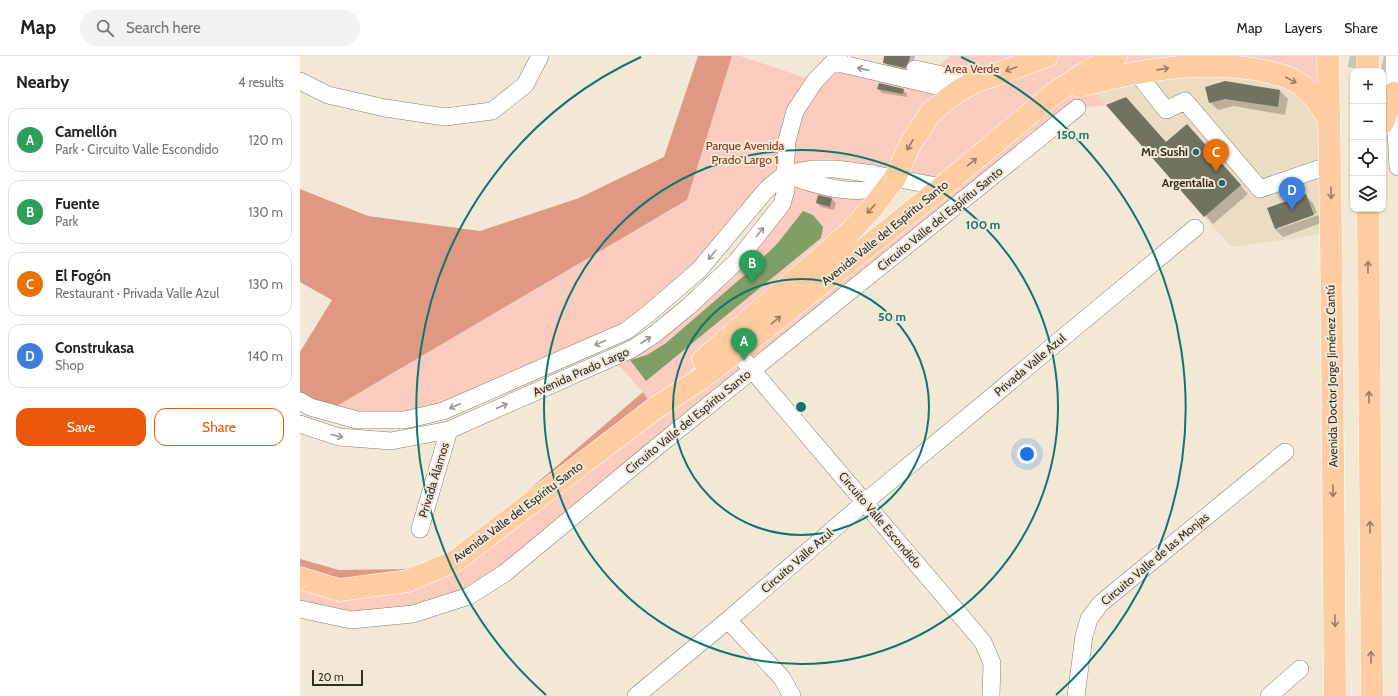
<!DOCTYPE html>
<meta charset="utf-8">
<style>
body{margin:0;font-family:Cabin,sans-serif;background:#f2f2f2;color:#202124}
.controls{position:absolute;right:12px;top:12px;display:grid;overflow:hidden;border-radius:8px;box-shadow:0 1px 3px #0004}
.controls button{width:36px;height:36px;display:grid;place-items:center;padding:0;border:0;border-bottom:1px solid #e0e0e0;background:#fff;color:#202124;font:20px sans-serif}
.scale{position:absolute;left:12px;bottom:10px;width:51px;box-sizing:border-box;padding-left:4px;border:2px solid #322e27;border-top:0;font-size:11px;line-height:14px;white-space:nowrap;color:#322e27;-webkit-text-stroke:3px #f2e8d5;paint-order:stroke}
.you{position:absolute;left:727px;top:398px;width:14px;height:14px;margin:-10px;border:3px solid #fff;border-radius:50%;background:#1a73e8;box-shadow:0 0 0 6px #1a73e833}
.badge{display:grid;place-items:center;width:26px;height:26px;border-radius:50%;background:#ea580c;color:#fff;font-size:13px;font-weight:700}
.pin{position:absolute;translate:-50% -33px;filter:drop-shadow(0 1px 2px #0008)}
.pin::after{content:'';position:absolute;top:21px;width:14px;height:12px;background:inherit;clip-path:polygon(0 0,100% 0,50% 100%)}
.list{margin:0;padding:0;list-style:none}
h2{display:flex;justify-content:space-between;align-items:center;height:52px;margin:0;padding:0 16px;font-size:17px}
h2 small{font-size:13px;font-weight:400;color:#757577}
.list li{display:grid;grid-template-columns:26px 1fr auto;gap:12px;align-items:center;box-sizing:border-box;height:64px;margin:0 8px 8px;padding:0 8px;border:1px solid #e0e0e0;border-radius:12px}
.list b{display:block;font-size:15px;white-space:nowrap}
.list p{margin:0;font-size:13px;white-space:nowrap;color:#757577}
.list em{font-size:13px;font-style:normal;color:#757577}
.actions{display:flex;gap:8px;padding:12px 16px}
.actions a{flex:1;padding:9px 0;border:1px solid #ea580c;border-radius:12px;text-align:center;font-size:14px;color:#ea580c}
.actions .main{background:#ea580c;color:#fff}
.icon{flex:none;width:22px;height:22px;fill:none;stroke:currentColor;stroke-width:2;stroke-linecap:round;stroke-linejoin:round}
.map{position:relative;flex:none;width:1098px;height:640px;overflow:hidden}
header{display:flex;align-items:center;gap:24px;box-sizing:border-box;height:56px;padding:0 20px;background:#fff;border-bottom:1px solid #e0e0e0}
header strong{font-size:19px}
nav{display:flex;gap:22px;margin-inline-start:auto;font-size:14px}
.search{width:280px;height:36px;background:#f2f2f2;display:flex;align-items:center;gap:10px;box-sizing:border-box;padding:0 14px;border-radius:22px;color:#757577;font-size:15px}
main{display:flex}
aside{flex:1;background:#fff}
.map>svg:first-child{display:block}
.built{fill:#eaddc3}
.green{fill:#faccbf;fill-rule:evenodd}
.forest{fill:#de9884}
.water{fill:#7e9f65}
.shadow{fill:#0003}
.building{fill:#727260}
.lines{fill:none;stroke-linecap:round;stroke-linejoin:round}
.major-tunnel{stroke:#ccc3b2;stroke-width:22;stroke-dasharray:22 11;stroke-linecap:butt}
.minor-casing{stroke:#867e6d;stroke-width:18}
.major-casing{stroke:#fff;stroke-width:23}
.minor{stroke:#fff;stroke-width:17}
.major{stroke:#fecca0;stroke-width:22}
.oneway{stroke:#989693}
.oneway2{stroke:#987d64}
.ring{fill:none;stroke:#0f766e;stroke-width:2}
.poi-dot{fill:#1f6a72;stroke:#f2e8d5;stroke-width:1.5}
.labels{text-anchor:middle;stroke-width:4;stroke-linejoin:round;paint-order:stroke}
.park-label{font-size:12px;fill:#89361f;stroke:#f2e8d5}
.poi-label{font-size:12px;font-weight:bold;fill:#322e27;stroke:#f2e8d5;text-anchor:end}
.street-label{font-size:12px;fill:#322e27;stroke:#f2e8d5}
.centre{fill:#0f766e;stroke:#f2e8d5;stroke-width:2}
.ring-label{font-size:12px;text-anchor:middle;font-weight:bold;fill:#0f766e;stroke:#f2e8d5;stroke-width:4;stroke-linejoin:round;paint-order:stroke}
</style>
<header>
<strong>Map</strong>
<div class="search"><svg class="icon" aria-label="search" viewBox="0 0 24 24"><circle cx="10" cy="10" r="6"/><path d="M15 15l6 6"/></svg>Search here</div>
<nav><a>Map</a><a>Layers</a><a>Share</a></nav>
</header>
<main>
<aside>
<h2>Nearby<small>4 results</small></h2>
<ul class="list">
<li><span class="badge" style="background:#2e9e5b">A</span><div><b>Camellón</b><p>Park · Circuito Valle Escondido</p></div><em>120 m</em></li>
<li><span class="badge" style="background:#2e9e5b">B</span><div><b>Fuente</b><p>Park</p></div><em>130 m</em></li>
<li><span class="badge" style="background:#e8710a">C</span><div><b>El Fogón</b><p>Restaurant · Privada Valle Azul</p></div><em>130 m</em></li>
<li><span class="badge" style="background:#3f7fe0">D</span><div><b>Construkasa</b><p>Shop</p></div><em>140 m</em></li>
</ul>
<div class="actions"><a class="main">Save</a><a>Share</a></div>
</aside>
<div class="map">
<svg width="1098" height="640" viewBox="0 0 1098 640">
<rect width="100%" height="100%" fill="#f2e8d5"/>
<path class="built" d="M965,15L1028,62L1031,177L932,191L904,161L788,27Z"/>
<path class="green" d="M432,0H440L515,25L534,6L632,17L650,0H1015L1028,15V62L965,15L789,28L806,49L777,52L169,540L51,564L0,553V522L108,525L354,353L343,336L312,302L355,278L483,148L485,119L348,258L105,364L30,354L387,144ZM486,118L593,121L532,131ZM594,122L642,131L356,351L392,313L550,176Z"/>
<path class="forest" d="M398,0H432L387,144L30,354L0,339V296L32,244L0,226V133L68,160L180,175L279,142L364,101Z
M343,336L354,353L155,505L108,525L39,534L0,522V503L39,514L106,513L149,498L188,469Z"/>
<path class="water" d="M503,155L513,159L523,171L521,182L346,325L330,304L347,299L366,287L446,218L477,188Z"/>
<path class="shadow" d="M585,0H615L613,9L609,16L588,11L584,7Z
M925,26L980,35L988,43L985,59L934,50L918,54L910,46Z
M578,33L603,34L607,38V41L582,37Z
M808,49L866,87L895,77L948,138L913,168Z
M1005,139L1013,147L1017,157L978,171V173L1018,159L1021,167L983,181L975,173Z
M532,143L536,147L534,154L521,151L517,147Z"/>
<path class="building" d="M584,0H610L609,5L605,12L583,7Z
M925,25L980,34L978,51L925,43L909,47L905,31Z
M579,27L604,33L603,38L577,33Z
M826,41L866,86L887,68L941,129L904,161L806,49Z
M1006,138L1014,159L975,173L967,152Z
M518,139L532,142L530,151L516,147Z"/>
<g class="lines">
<path class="major-tunnel" d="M1050,0L1098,11"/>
<g class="minor-casing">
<path id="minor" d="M1094,0V37L1098,111
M534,6L658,35
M615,13L675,26
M837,17L866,54L885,45L960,133L1030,109
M0,25L28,39L85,52L145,61L192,55L225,29L240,0
M485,118C509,127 546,139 571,133C579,131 587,126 594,122
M436,295L683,586L692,607L691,640
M0,345L10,351L57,364H105L143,355L326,275L348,258L399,214L467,133L485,118L512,113H536L573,118L642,131
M0,368L39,381L91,385L149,374L332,293L355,278L389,250L437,205L482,148L486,134L485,118L487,85L495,55L515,25L539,0
M120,473L149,374
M0,553L51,564L113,558L169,540L205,517L358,390L777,52
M428,564L482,622L492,640
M336,640L428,564L565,446L895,172
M776,640L784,580L789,563L800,548L985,396
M969,640L1000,613"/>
</g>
<g class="major-casing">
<path id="major" d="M1028,0L1031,177L1035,640
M1068,0V15
M779,30C836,15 894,4 953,13C970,16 990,20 1004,31C1015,39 1021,51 1028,62
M1083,67L1094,37
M1068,153L1072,640
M403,304L550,176L573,151L595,122L610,89L631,56L658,35L675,26L747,0
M0,522L39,534L108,525L155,505L354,353L399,324L437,295L642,131L756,36L787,16L816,0"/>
</g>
<use href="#minor" class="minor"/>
<use href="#major" class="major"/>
</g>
<defs><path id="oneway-shaft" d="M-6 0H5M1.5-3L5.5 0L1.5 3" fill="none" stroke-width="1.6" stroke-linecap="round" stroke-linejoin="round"/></defs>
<g class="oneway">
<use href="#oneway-shaft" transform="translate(563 13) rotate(-167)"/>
<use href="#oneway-shaft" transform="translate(460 176) rotate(-52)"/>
<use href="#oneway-shaft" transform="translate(412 199) rotate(130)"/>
<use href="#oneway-shaft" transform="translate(346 284) rotate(-33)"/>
<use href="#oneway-shaft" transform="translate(300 287) rotate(156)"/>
<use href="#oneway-shaft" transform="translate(155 350) rotate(157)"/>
<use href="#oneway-shaft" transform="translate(202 350) rotate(-24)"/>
<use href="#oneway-shaft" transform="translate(37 380) rotate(14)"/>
</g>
<g class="oneway2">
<use href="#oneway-shaft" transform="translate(711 13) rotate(160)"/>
<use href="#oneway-shaft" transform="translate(863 13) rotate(-8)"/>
<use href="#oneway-shaft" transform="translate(991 24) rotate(27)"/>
<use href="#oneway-shaft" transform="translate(610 89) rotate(119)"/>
<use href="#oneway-shaft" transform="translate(672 106) rotate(-40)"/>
<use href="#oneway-shaft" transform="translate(1031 137) rotate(89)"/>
<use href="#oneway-shaft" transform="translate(571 153) rotate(132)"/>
<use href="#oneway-shaft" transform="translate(1068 211) rotate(-90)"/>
<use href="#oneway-shaft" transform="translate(476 264) rotate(-39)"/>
<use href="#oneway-shaft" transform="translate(1069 341) rotate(-90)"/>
<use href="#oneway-shaft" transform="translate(1033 435) rotate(89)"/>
<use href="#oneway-shaft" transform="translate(1070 471) rotate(-90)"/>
<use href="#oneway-shaft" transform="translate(1035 565) rotate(89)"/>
<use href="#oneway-shaft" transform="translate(1071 601) rotate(-90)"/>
</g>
<g class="ring">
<circle cx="501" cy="351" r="128"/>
<circle cx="501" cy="351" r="257"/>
<path d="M246 639A385 385 0 0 1 341 1M661 1A385 385 0 0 1 756 639"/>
</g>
<g class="poi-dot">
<circle cx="896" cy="96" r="4"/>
<circle cx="922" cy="127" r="4"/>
</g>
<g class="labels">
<g class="park-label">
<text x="672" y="17">Area Verde</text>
<text x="445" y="94">Parque Avenida<tspan x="445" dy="14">Prado Largo 1</tspan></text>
</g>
<g class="poi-label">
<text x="888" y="100">Mr. Sushi</text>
<text x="914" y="131">Argentalia</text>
</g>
<g class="street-label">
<text transform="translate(640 163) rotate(-39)" y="4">Circuito Valle del Espíritu Santo</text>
<text transform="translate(585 177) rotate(-39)" y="4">Avenida Valle del Espíritu Santo</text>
<text transform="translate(730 309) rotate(-40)" y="4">Privada Valle Azul</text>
<text transform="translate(281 316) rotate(-24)" y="4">Avenida Prado Largo</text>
<text transform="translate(1032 320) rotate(-91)" y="4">Avenida Doctor Jorge Jiménez Cantú</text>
<text transform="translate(388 366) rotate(-39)" y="4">Circuito Valle del Espíritu Santo</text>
<text transform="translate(134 424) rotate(-73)" y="4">Privada Álamos</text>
<text transform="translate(218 456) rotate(-37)" y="4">Avenida Valle del Espíritu Santo</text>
<text transform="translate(580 464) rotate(50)" y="4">Circuito Valle Escondido</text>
<text transform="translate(855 503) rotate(-40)" y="4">Circuito Valle de las Monjas</text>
<text transform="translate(497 505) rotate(-41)" y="4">Circuito Valle Azul</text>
</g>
</g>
<circle cx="501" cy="351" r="6" class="centre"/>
<g class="ring-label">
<text x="773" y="83">150 m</text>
<text x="683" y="173">100 m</text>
<text x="592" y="265">50 m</text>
</g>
</svg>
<div class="controls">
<button>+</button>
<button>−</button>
<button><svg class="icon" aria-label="locate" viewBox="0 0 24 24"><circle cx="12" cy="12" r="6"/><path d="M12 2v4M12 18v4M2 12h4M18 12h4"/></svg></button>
<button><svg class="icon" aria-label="layers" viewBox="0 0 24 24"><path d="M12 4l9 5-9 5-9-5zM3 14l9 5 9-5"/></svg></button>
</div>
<div class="scale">20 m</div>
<div class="you"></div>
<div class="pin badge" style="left:444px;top:305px;background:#2e9e5b">A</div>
<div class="pin badge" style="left:452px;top:227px;background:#2e9e5b">B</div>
<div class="pin badge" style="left:916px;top:116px;background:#e8710a">C</div>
<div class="pin badge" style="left:992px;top:154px;background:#3f7fe0">D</div>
</div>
</main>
